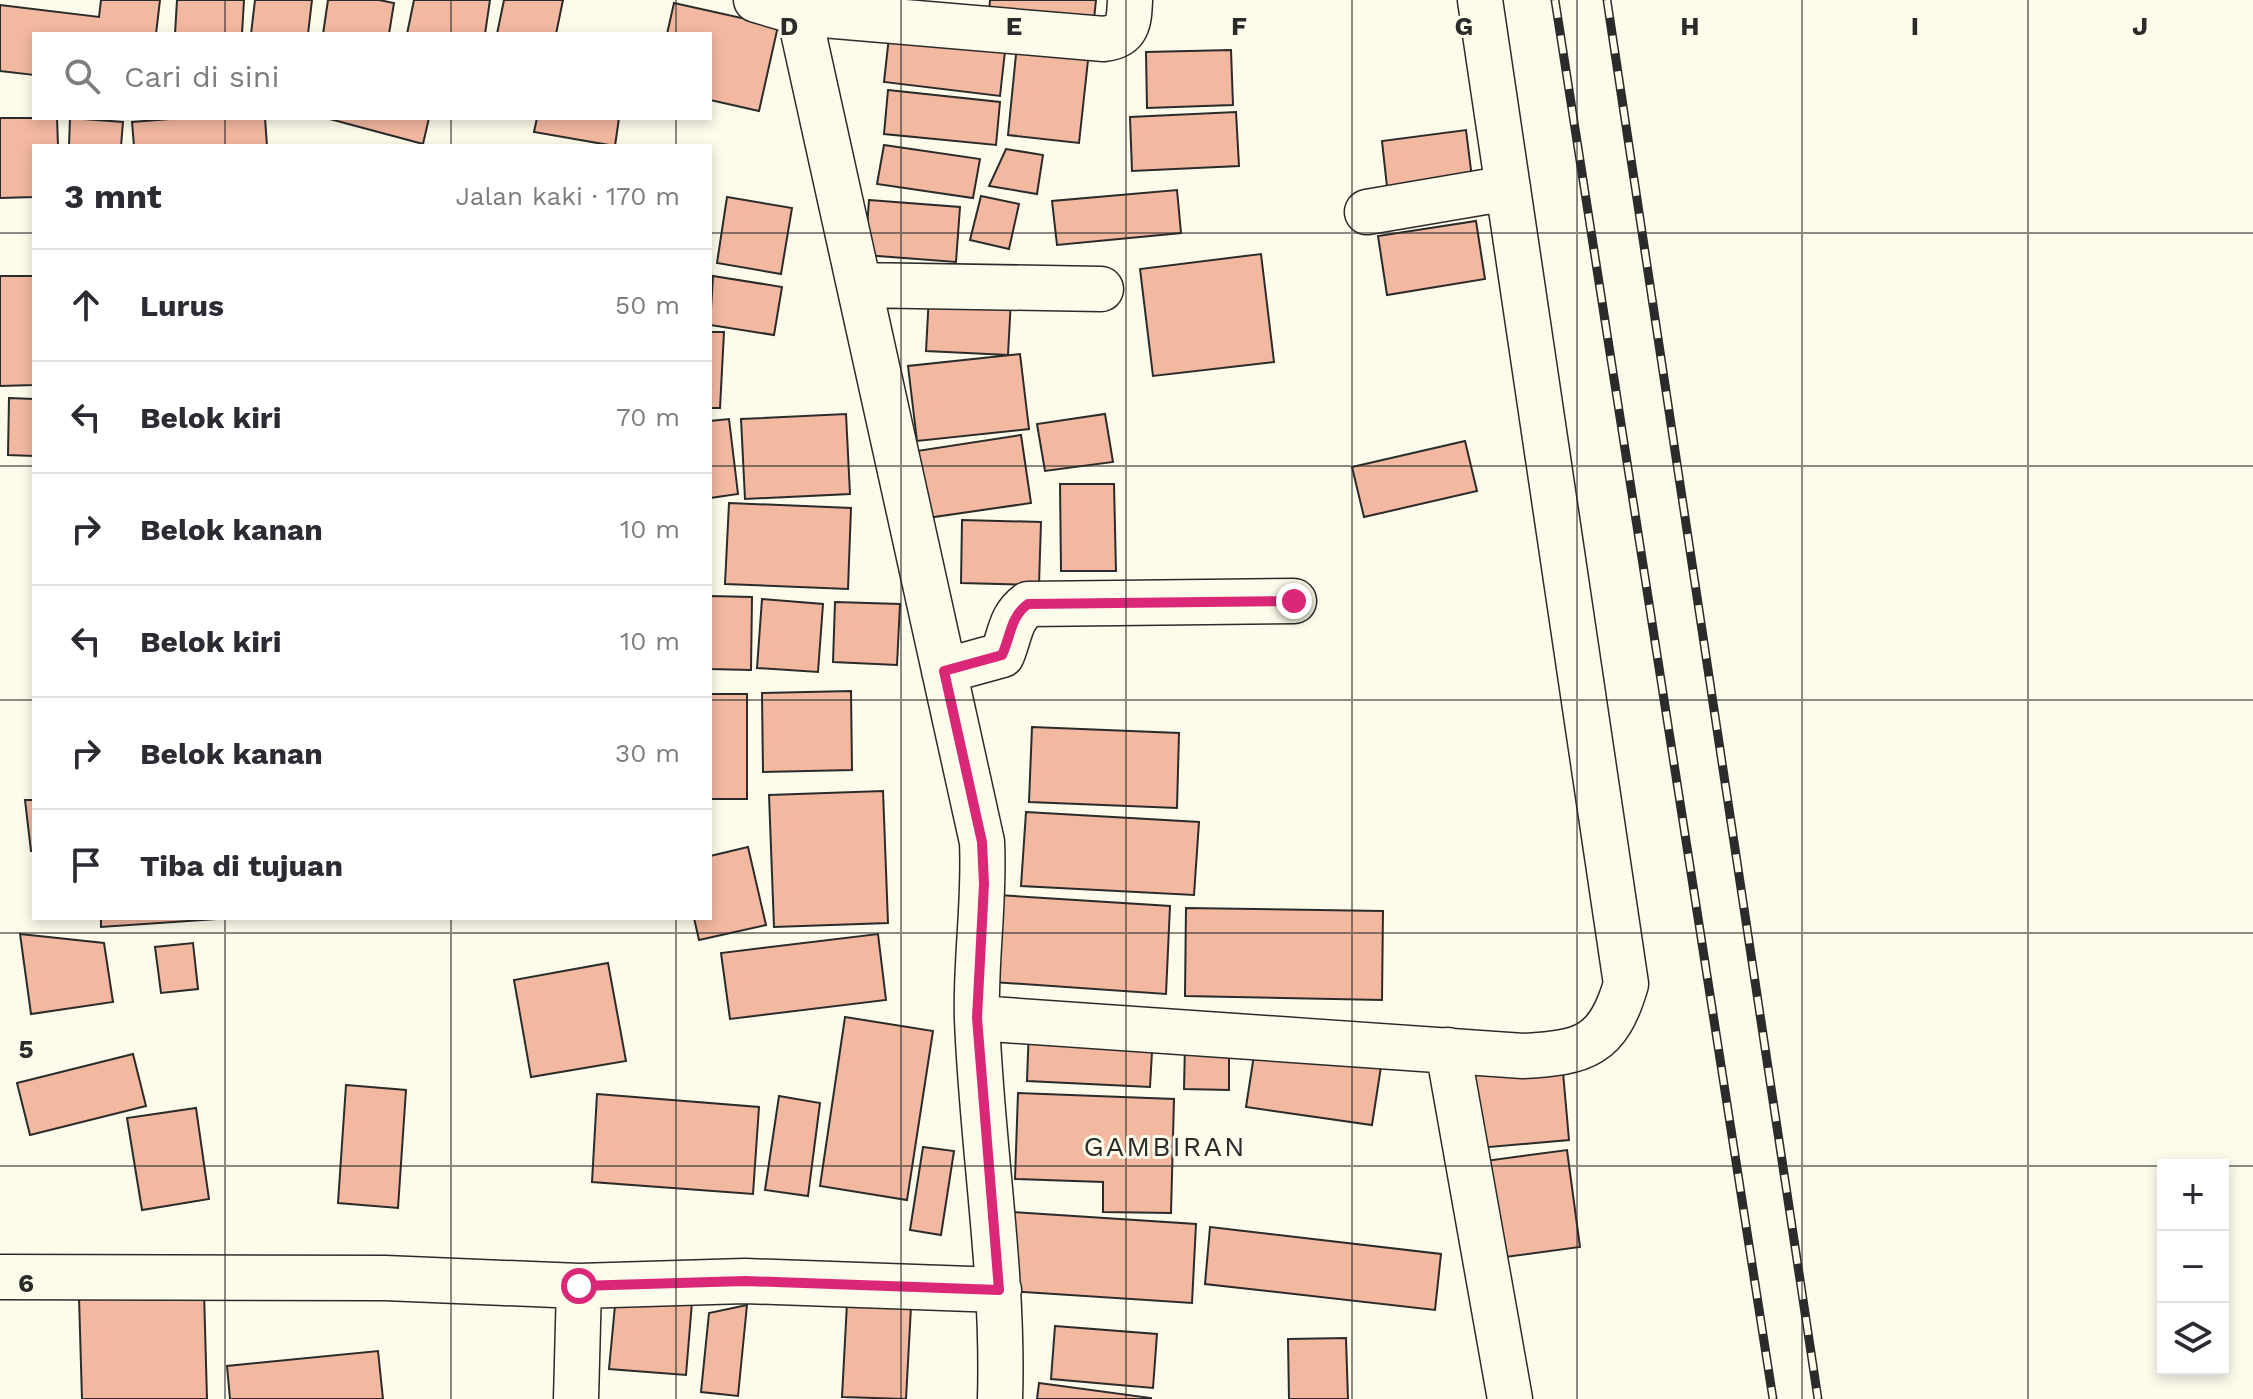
<!DOCTYPE html>
<html lang="id">
<meta charset="utf-8">
<style>
body{margin:0;font-family:"Work Sans",sans-serif;background:#f2f2f3;color:#2b2b33}
.controls{position:absolute;right:24px;bottom:24px;display:grid;overflow:hidden;border-radius:0px;box-shadow:0 4px 12px #0003}
.controls button{width:72px;height:72px;display:grid;place-items:center;padding:0;border:0;border-bottom:2px solid #e1e1e2;background:#fff;color:#2b2b33;font:40px sans-serif}
.stop{position:absolute;width:24px;height:24px;margin:-18px;border:6px solid #db2777;border-radius:50%;background:#fff}
.stop.end{background:#db2777;border-color:#fff;box-shadow:0 2px 8px #0008}
.list{margin:0;padding:0;list-style:none}
h2{display:flex;justify-content:space-between;align-items:center;height:104px;margin:0;padding:0 32px;font-size:34px}
h2 small{font-size:26px;font-weight:400;color:#7c7c81}
.list li{display:grid;grid-template-columns:52px 1fr auto;gap:24px;align-items:center;box-sizing:border-box;height:112px;padding:0 32px;border-top:2px solid #e1e1e2}
.list b{display:block;font-size:30px;white-space:nowrap}
.list em{font-size:26px;font-style:normal;color:#7c7c81}
.icon{flex:none;width:44px;height:44px;fill:none;stroke:currentColor;stroke-width:2;stroke-linecap:round;stroke-linejoin:round}
.map{position:relative;flex:none;width:2253px;height:1399px;overflow:hidden}
.search{position:absolute;background:#fff;box-shadow:0 4px 12px #0003;left:32px;top:32px;width:680px;height:88px;display:flex;align-items:center;gap:20px;box-sizing:border-box;padding:0 28px;border-radius:0px;color:#7c7c81;font-size:30px}
.panel{position:absolute;background:#fff;box-shadow:0 4px 12px #0003;left:32px;top:144px;width:680px;height:776px;border-radius:0px}
.map>svg:first-child{display:block}
.building{fill:#f2b8a0;stroke:#2b2b2b;stroke-width:2}
.lines{fill:none;stroke-linecap:round;stroke-linejoin:round}
.minor-casing{stroke:#2b2b2b;stroke-width:47}
.minor{stroke:#fdfbea;stroke-width:44}
.rail-casing{stroke:#2b2b2b;stroke-width:9}
.rail{stroke:#fdfbea;stroke-width:6;stroke-dasharray:18;stroke-linecap:butt}
.route{stroke:#db2777;stroke-width:10}
.grid{fill:none;stroke:#2b2b2b;stroke-width:2;stroke-opacity:0.55}
.labels{text-anchor:middle;stroke-width:6;stroke-linejoin:round;paint-order:stroke}
.quarter-label{font-size:28px;letter-spacing:2px;fill:#2b2b2b;stroke:#fdfbea}
.grid-label{font-size:26px;text-anchor:middle;font-weight:bold;fill:#2b2b2b;stroke:#fdfbea;stroke-width:6;stroke-linejoin:round;paint-order:stroke}
</style>
<div class="map">
<svg width="2253" height="1399" viewBox="0 0 2253 1399">
<rect width="100%" height="100%" fill="#fdfbea"/>
<path class="building" d="M101,0H160L156,34H34V75L0,71V5L99,17Z
M177,0H244L242,34H175Z
M255,0H312L308,34H251Z
M328,0H379L394,3L389,34H323Z
M414,0H490L485,34H407Z
M504,0H563L556,34H497Z
M990,0H1096L1094,19L989,13Z
M674,3L778,26L759,111L710,100V34H667Z
M890,28L1006,42L1000,96L884,82Z
M1018,34L1090,42L1079,143L1008,135Z
M1231,50L1233,105L1147,108L1146,52Z
M888,90L1000,102L996,145L884,134Z
M1236,112L1239,166L1132,171L1130,117Z
M0,118H57L58,146H34V197L0,198Z
M70,118L123,122L121,146H69Z
M183,118H265L267,146H134L132,122Z
M326,118H429L423,144Z
M537,118H619L615,146L534,132Z
M1466,130L1473,186L1388,196L1382,141Z
M884,145L980,159L973,198L877,184Z
M1006,149L1043,155L1037,194L989,186Z
M1177,190L1181,233L1057,245L1052,201Z
M981,196L1019,204L1009,249L970,240Z
M727,197L792,208L781,274L717,263Z
M869,200L960,207L956,262L865,255Z
M1476,221L1485,279L1387,295L1378,236Z
M1261,254L1274,362L1153,376L1140,269Z
M0,276H34V385L0,386Z
M713,276L782,287L774,335L710,325Z
M929,295L1011,299L1008,355L926,351Z
M710,332H724L720,408H710Z
M1020,354L1029,429L917,441L908,366Z
M9,398L34,399V456L8,455Z
M846,414L850,494L745,499L741,419Z
M1105,414L1113,462L1045,471L1037,424Z
M729,419L738,494L710,498V421Z
M1021,435L1031,503L927,518L917,451Z
M1465,441L1477,491L1364,517L1352,467Z
M1060,484H1114L1116,571H1061Z
M729,503L851,508L848,589L725,584Z
M962,520L1041,522L1039,585L961,583Z
M710,596L752,597L751,670L710,669Z
M762,599L823,604L818,672L757,668Z
M835,602L900,604L897,665L833,662Z
M851,691L852,770L763,772L762,693Z
M710,694H747V799H710Z
M1032,727L1179,733L1177,808L1029,802Z
M883,791L888,923L774,927L769,795Z
M25,800H34V851H31Z
M1026,812L1199,822L1194,895L1021,886Z
M748,847L766,925L699,940L694,918H710V856Z
M998,895L1170,906L1166,994L993,982Z
M1186,908L1383,911L1382,1000L1185,996Z
M101,918H232L101,927Z
M20,934L104,943L113,1002L31,1014Z
M878,934L886,1000L730,1019L721,953Z
M193,943L198,989L161,993L155,947Z
M608,963L626,1061L531,1077L514,980Z
M845,1017L933,1031L907,1200L820,1186Z
M1029,1027L1153,1034L1150,1087L1027,1081Z
M1256,1042L1382,1060L1372,1125L1246,1107Z
M1185,1043L1229,1044V1090L1184,1089Z
M133,1054L146,1106L30,1135L17,1083Z
M1562,1061L1569,1140L1478,1148L1471,1069Z
M346,1085L406,1090L398,1208L338,1203Z
M1018,1093L1174,1099L1171,1213L1103,1212V1182L1015,1179Z
M597,1094L759,1107L753,1194L592,1182Z
M779,1096L820,1103L808,1196L765,1190Z
M196,1108L209,1199L142,1210L127,1118Z
M923,1147L954,1151L941,1235L910,1230Z
M1567,1150L1580,1247L1498,1258L1485,1161Z
M1014,1212L1196,1224L1192,1303L1010,1291Z
M1210,1227L1441,1254L1435,1310L1205,1284Z
M204,1292L207,1399H82L79,1297Z
M616,1295L692,1302L686,1375L609,1369Z
M847,1303L911,1307L906,1399L842,1397Z
M747,1305L738,1396L701,1392L709,1313Z
M1055,1326L1157,1334L1153,1388L1051,1379Z
M1346,1338L1348,1399H1289L1288,1339Z
M378,1351L383,1399H230L227,1366Z
M1039,1383L1151,1398V1399H1037Z"/>
<g class="lines">
<g class="minor-casing">
<path id="minor" d="M756,0L800,13L1104,39C1129,36 1129,21 1130,0
M796,0L982,842C985,902 975,961 977,1020C982,1147 1004,1272 1000,1399
M1367,212L1508,188
M859,285L1101,289
M944,671L1002,655C1010,636 1010,617 1028,604L1294,601
M977,1018L1523,1056C1584,1053 1608,1046 1626,984L1480,0
M1448,1050L1510,1399
M0,1277L385,1278L579,1286L745,1281L999,1290
M576,1399L579,1286"/>
</g>
<use href="#minor" class="minor"/>
<g class="rail-casing">
<path id="rail" d="M1555,0L1773,1399
M1607,0L1818,1399"/>
</g>
<use href="#rail" class="rail"/>
</g>
<g class="lines">
<path class="route" d="M579,1286L745,1281L999,1290L977,1018L984,884L982,842L944,671L1002,655C1011,636 1010,617 1028,604L1294,601"/>
</g>
<path class="grid" d="M225,0V34M451,0V34M676,0V34M901,0V1399M1126,0V1399M1352,0V1399M1577,0V1399M1802,0V1399M2028,0V1399M225,118V146M451,118V146M676,118V146M0,233H34M710,233H2253M0,466H34M710,466H2253M0,700H34M710,700H2253M225,918V1399M451,918V1399M676,918V1399M0,933H2253M0,1166H2163M2223,1166H2253"/>
<g class="labels">
<g class="quarter-label">
<text x="1165" y="1156">GAMBIRAN</text>
</g>
</g>
<g class="grid-label">
<text x="789" y="35">D</text>
<text x="1014" y="35">E</text>
<text x="1239" y="35">F</text>
<text x="1464" y="35">G</text>
<text x="1690" y="35">H</text>
<text x="1915" y="35">I</text>
<text x="2140" y="35">J</text>
<text x="26" y="1058">5</text>
<text x="26" y="1292">6</text>
</g>
</svg>
<div class="controls">
<button>+</button>
<button>−</button>
<button><svg class="icon" aria-label="layers" viewBox="0 0 24 24"><path d="M12 4l9 5-9 5-9-5zM3 14l9 5 9-5"/></svg></button>
</div>
<div class="stop" style="left:579px;top:1286px"></div>
<div class="stop end" style="left:1294px;top:601px"></div>
<div class="search"><svg class="icon" aria-label="search" viewBox="0 0 24 24"><circle cx="10" cy="10" r="6"/><path d="M15 15l6 6"/></svg>Cari di sini</div>
<section class="panel">
<h2>3 mnt<small>Jalan kaki · 170 m</small></h2>
<ul class="list">
<li><svg class="icon" aria-label="ahead" viewBox="0 0 24 24"><path d="M12 20V5M6 11l6-6 6 6"/></svg><div><b>Lurus</b></div><em>50 m</em></li>
<li><svg class="icon" aria-label="left" viewBox="0 0 24 24"><path d="M17 20v-9H6M10 6l-5 5 5 5"/></svg><div><b>Belok kiri</b></div><em>70 m</em></li>
<li><svg class="icon" aria-label="right" viewBox="0 0 24 24"><path d="M7 20v-9h11M14 6l5 5-5 5"/></svg><div><b>Belok kanan</b></div><em>10 m</em></li>
<li><svg class="icon" aria-label="left" viewBox="0 0 24 24"><path d="M17 20v-9H6M10 6l-5 5 5 5"/></svg><div><b>Belok kiri</b></div><em>10 m</em></li>
<li><svg class="icon" aria-label="right" viewBox="0 0 24 24"><path d="M7 20v-9h11M14 6l5 5-5 5"/></svg><div><b>Belok kanan</b></div><em>30 m</em></li>
<li><svg class="icon" aria-label="arrive" viewBox="0 0 24 24"><path d="M6 21V4h12l-3 4 3 4H6"/></svg><div><b>Tiba di tujuan</b></div></li>
</ul>
</section>
</div>
